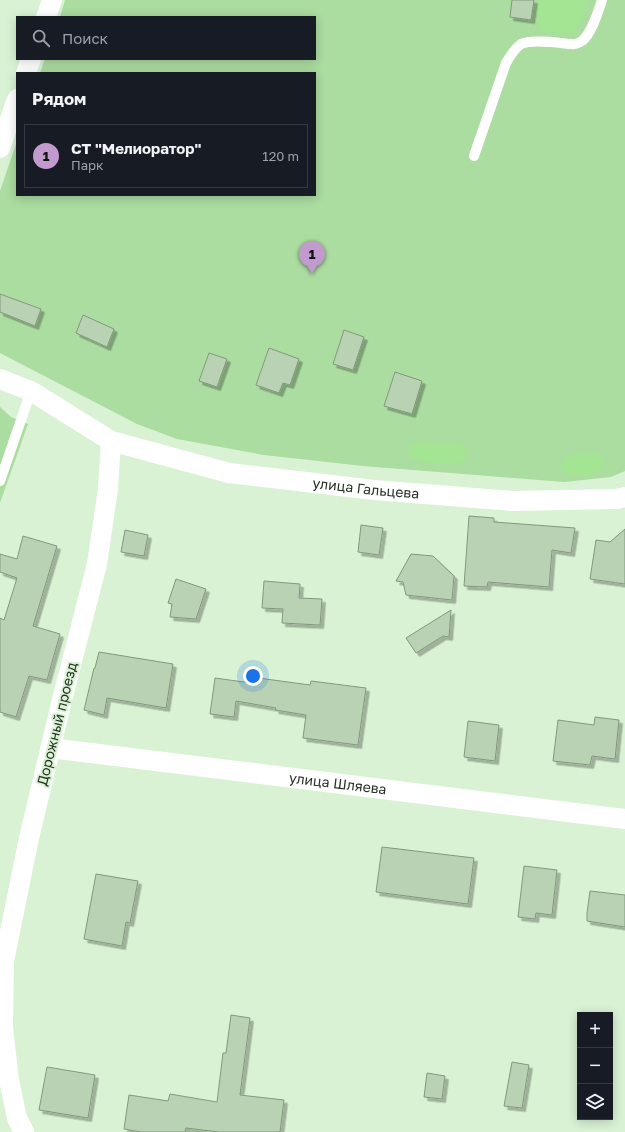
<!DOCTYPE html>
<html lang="ru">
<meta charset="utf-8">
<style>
body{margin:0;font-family:"Golos Text",sans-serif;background:#20242c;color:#f1f3f6}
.controls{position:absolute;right:12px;bottom:12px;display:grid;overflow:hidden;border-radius:0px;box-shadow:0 2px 10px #0003}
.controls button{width:36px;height:36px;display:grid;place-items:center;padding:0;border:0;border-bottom:1px solid #363941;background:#171b24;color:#f1f3f6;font:20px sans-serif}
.you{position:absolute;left:253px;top:676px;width:14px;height:14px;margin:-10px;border:3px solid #fff;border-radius:50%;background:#1a73e8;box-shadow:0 0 0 6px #1a73e833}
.badge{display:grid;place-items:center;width:26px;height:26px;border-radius:50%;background:#c29bce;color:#111;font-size:13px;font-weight:700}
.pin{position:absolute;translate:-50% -33px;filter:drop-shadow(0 1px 2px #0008)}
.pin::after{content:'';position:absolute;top:21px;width:14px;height:12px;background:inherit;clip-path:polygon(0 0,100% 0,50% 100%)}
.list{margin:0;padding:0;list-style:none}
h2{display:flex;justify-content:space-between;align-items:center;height:52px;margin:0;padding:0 16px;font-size:17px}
h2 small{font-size:13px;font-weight:400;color:#9ea1a6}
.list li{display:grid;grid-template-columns:26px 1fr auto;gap:12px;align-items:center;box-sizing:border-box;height:64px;margin:0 8px 8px;padding:0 8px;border:1px solid #363941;border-radius:0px}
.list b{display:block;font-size:15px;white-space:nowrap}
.list p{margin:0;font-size:13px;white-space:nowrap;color:#9ea1a6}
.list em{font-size:13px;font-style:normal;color:#9ea1a6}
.icon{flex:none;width:22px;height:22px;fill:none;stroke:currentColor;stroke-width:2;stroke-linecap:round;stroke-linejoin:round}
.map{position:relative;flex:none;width:625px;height:1132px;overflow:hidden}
.search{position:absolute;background:#171b24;box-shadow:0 2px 10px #0003;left:16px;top:16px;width:300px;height:44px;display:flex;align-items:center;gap:10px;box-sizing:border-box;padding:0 14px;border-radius:0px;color:#9ea1a6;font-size:15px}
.panel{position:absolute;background:#171b24;box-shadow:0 2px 10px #0003;left:16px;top:72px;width:300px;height:124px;border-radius:0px}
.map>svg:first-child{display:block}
.green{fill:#abdca0}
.water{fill:#a3e593}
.building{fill:#bad2b4;stroke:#81987c;filter:url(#shadow)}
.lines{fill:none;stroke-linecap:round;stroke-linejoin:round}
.service{stroke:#fff;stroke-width:10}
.minor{stroke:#fff;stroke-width:20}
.labels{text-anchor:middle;stroke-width:4;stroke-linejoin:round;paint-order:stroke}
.street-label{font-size:14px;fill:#283226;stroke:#d9f2d4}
</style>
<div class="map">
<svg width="625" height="1132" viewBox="0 0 625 1132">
<defs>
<filter id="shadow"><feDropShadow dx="3.5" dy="3.5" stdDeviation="0" flood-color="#0004"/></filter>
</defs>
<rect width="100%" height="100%" fill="#d9f2d4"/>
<path class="green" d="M65,0H625V471L611,477L564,482L363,466L264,455L177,439L137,424L0,353V191L17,141V195H315V73H40L45,59H315V17H60Z
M0,407L11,417L28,424L0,503Z"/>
<path class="water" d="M539,0H589L582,19L573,35L539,30L536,11Z
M418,442L461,443L465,446L467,455C465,459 463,462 458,463C447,465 420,463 411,458L408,452L409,447Z
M588,453C591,453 595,453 597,454C604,457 606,465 600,470C594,475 586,475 578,475C573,475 568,475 563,472C555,454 576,454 588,453Z"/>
<path class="building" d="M512,0H534L531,20L510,17Z
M0,294L41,309L35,326L0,312Z
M83,315L114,329L107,347L76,333Z
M344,330L364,337L353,370L333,364Z
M269,348L299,359L290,385L283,383L279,393L256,385Z
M209,353L227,359L217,387L199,381Z
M395,372L422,381L412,414L384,406Z
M469,516L494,518V522L575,528L571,553L552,550L549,587L488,582L487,587L464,586Z
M361,525L383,528L379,555L358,552Z
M625,529V584L590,579L596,540L610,542Z
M125,530L148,535L144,556L121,552Z
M23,536L57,546L33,626L60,634L47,680L29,676L16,717L0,712V618L4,620L17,578L0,572V554L17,559Z
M411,554L433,556L454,576L452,600L406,595L403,582L396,581Z
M176,579L206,589L196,619L170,617L172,604L168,603Z
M264,581L300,584L299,598L322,599L320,625L282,623L283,609L262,608Z
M451,610L449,637L443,636L416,653L406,638Z
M99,652L173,664L166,708L107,698L104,715L84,710L94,668H95Z
M251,677L310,685L311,681L366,688L358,745L303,738L306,715L275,710L276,708L236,701L234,717L210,714L215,678L251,683Z
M595,717L619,720L615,759L592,756L590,765L553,761L558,720L594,725Z
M468,721L499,725L495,761L464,757Z
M382,847L474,858L468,904L376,892Z
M524,866L557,870L552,915L536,913L535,919L518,917Z
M96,874L138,881L130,923L126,922L122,946L84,939Z
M590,891L625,895V927L587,921V913Z
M231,1015L250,1018L240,1095L284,1100L280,1132H219L186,1128L185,1132H141L124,1129L129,1095L168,1101L170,1094L217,1102L223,1053H226Z
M512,1062L529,1065L522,1108L504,1106Z
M47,1067L95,1075L88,1118L39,1110Z
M427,1073L445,1076L442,1099L424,1097Z"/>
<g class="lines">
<path class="service" d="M474,156L506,63C510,56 514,49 521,44C529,40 552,42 561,43C569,44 575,46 582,41C592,33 598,12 602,0
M0,481L31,391"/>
<g class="minor">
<path d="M46,17L52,0"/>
<path d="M26,73L31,59"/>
<path d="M0,148L17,99"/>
<path d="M0,379L31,391L111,441L108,489L97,564L62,700L29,838L4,961L3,1027L9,1080L17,1118L24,1132"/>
<path id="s1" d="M111,441L229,473L374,490L513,501L617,499L625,497"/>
<path id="s2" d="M50,748L625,819"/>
</g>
</g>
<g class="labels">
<g class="street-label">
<text dy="5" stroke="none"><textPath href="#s1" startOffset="260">улица Гальцева</textPath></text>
<text transform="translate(57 724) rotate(-76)" y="5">Дорожный проезд</text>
<text dy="5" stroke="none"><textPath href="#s2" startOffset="290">улица Шляева</textPath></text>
</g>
</g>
</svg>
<div class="controls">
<button>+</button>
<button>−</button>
<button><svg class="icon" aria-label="layers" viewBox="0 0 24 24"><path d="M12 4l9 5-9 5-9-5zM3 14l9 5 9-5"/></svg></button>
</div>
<div class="you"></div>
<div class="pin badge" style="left:312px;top:274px">1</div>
<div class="search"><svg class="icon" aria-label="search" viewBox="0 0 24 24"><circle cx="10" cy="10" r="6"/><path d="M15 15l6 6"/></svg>Поиск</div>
<section class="panel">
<h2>Рядом<small></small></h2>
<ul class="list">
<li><span class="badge">1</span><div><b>СТ &quot;Мелиоратор&quot;</b><p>Парк</p></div><em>120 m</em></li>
</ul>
</section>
</div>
